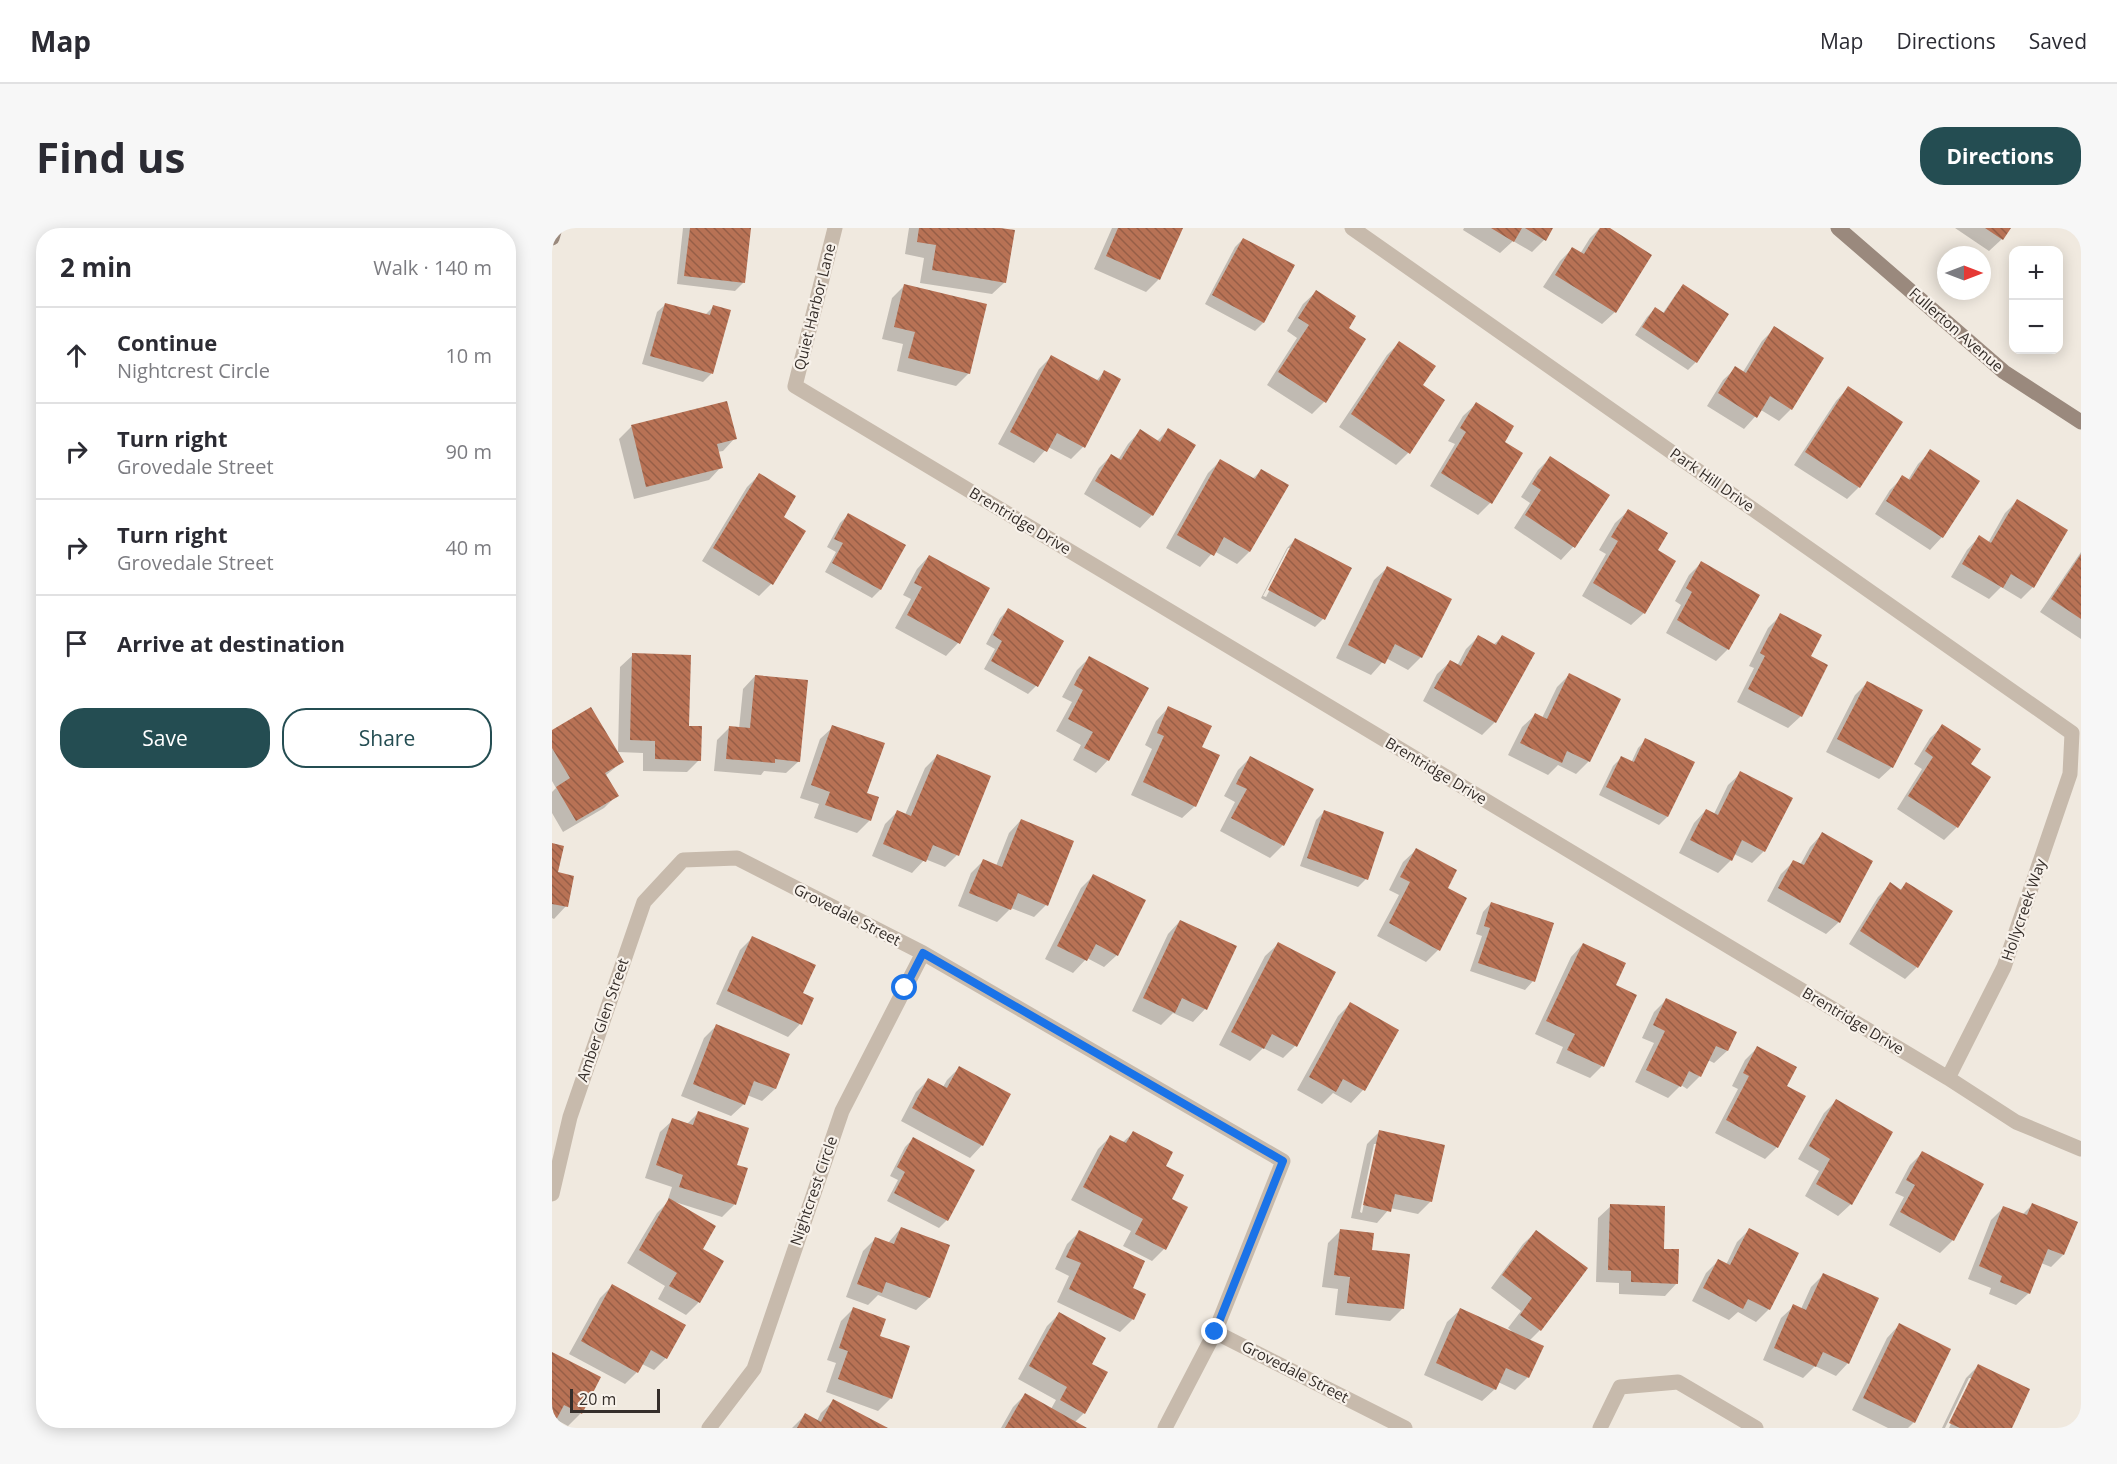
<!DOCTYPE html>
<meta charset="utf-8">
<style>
body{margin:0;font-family:"Open Sans",sans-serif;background:#f7f7f7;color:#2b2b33}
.controls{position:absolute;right:18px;top:18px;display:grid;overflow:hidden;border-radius:12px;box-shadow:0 3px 15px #0003}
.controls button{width:54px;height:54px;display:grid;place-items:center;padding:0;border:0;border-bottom:2px solid #e1e1e2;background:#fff;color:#2b2b33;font:30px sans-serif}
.compass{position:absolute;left:1385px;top:18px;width:54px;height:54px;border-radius:50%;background:#fff;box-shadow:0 3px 15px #0003;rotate:90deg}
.scale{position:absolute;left:18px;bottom:15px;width:90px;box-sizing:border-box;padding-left:6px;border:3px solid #352e2a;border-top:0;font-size:16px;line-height:21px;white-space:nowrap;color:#352e2a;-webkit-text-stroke:4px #f8f2eb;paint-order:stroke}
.stop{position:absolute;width:18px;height:18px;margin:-14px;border:4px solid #1a73e8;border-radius:50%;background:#fff}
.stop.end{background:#1a73e8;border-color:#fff;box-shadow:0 2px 6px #0008}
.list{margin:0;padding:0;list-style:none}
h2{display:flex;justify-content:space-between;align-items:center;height:78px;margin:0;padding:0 24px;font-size:26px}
h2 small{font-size:20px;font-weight:400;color:#7c7c81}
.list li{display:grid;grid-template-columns:39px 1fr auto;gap:18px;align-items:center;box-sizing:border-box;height:96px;padding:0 24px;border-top:2px solid #e1e1e2}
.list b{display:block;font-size:22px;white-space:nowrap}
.list p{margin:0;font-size:20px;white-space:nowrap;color:#7c7c81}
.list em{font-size:20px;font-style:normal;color:#7c7c81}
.actions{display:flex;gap:12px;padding:18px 24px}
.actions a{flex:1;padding:14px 0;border:2px solid #244d52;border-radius:24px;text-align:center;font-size:21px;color:#244d52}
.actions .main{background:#244d52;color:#fff}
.icon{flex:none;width:33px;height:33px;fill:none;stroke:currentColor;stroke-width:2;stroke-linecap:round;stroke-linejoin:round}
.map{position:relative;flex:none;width:1529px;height:1200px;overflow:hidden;border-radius:24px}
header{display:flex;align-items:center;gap:36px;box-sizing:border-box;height:84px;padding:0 30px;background:#fff;border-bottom:2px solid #e1e1e2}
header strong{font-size:28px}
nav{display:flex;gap:33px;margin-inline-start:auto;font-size:21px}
.intro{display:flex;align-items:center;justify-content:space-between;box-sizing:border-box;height:144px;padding:0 36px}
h1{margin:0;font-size:42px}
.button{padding:15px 27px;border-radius:24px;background:#244d52;color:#fff;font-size:21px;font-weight:700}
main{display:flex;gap:36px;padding:0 36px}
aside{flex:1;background:#fff;border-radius:24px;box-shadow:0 3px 15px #0003}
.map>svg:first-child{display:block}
.shadow{fill:#0003;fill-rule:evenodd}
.building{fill:url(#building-back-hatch)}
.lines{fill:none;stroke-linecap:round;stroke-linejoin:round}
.minor{stroke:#c7baac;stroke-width:15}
.secondary{stroke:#9a897d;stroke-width:15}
.route{stroke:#1a73e8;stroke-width:8}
.labels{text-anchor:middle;stroke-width:4.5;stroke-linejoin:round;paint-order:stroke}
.street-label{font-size:15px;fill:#352e2a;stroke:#f8f2eb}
</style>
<header>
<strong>Map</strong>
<nav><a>Map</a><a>Directions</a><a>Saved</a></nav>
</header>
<div class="intro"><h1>Find us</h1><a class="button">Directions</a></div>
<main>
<aside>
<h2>2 min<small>Walk · 140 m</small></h2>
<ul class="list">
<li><svg class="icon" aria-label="ahead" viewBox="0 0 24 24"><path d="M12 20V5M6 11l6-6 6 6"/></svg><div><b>Continue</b><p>Nightcrest Circle</p></div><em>10 m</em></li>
<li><svg class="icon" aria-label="right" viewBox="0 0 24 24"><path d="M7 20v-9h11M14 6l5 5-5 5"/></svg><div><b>Turn right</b><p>Grovedale Street</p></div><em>90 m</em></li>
<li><svg class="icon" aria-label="right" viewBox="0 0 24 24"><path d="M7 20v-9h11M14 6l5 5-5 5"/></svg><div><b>Turn right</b><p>Grovedale Street</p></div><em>40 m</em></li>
<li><svg class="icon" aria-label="arrive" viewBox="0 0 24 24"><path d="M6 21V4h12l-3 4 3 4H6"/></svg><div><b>Arrive at destination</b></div></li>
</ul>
<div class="actions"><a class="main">Save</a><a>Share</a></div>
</aside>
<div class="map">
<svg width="1529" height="1200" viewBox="0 0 1529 1200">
<defs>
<pattern id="building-back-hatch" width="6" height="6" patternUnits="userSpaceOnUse" patternTransform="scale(1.5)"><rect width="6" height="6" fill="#b87255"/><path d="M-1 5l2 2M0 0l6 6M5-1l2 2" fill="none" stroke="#965e47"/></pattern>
</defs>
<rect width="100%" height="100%" fill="#f0e9df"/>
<path class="shadow" d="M131,0H198L191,55L183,63L125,56Z
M357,0H439L453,54L440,66L368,55L372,30L353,26Z
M560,0H629L606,52L594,64L542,41Z
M912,0H999L992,12L980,24L961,13L948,25L911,2Z
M1048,0H1055L1063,84L1050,96L991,59L1008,33L1020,21L1028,26L1038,10Z
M1403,0H1457L1450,11L1437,23Z
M691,11L741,38L711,95L703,103L653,76L683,19Z
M353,57L417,145L404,158L345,143L351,116L330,111L340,70Z
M1132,58L1144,134L1136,142L1083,107L1095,89L1103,81L1111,85L1124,66Z
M764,64L794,100L772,174L760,186L715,157L745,110L735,103L751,76Z
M114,76L153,87L161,79L177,83L159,146L151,154L90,136L105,84Z
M1223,100L1239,181L1227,193L1209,182L1192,201L1155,178L1171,152L1184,140L1191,144L1210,113Z
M847,115L868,158L856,225L844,237L787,199L835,127Z
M499,129L544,153L552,144L531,219L519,231L496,219L482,235L446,216L487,141Z
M1296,160L1307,259L1295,271L1242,237L1284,173Z
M924,176L950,214L938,275L926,287L878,258L903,216L896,213L911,188Z
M79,199L183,210L171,223L165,224L169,239L157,252L82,271L67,211Z
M616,202L600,287L588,300L532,266L547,240L559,228L566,232L576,216L588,203L605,213Z
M1379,223L1390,309L1378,322L1323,286L1338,262L1351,249L1356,252L1366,236Z
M998,230L1055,267L1021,319L1009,332L962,300L978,275L969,269L986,242Z
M668,233L700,251L709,243L735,257L697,324L685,336L662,323L648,339L614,320L656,245Z
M207,247L230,289L252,303L219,356L207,368L150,333L195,259Z
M1465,273L1481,359L1469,371L1449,359L1437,371L1399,349L1415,322L1427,309L1436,315L1453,285Z
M1076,283L1104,323L1092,385L1079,397L1030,368L1054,326L1047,322L1063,295Z
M296,287L352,318L328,362L320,370L273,344L284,324L275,319L288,295Z
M743,312L798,341L771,391L763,399L709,370L735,320ZM736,320H740L714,369L711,368Z
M1529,324V411L1488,384Z
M377,328L436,361L406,415L394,428L343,400L359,371L351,367L365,341Z
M1149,335L1176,421L1164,433L1114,405L1129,377L1123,373L1137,347Z
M835,340L869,429L856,442L834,430L819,447L784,430L822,352Z
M456,382L510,413L484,458L476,466L432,441L443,421L434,416L448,390Z
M1229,387L1257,429L1249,488L1236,500L1185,474L1202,440L1197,438L1216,400Z
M926,409L941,417L950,409L943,494L930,507L871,473L885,446L898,434L905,438L914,421Z
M81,427L135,499L147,532L135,544L91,543V525L66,524L68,439Z
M537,430L556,532L544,545L521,532L529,517L504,503L520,474L510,469L525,442Z
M1017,447L1067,472L1037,533L1024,546L1006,537L996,547L956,527L970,499L983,487L990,490L1005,459Z
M203,448L247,533L234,545L212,543L209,547L162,543L165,512L177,500L187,501L191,461Z
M1315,455L1340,539L1327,551L1274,524L1303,467Z
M616,480L648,520L643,578L630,590L579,567L600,521L593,517L604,493Z
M1391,498L1417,536L1437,549L1405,599L1392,612L1345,581L1370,541L1362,536L1378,510Z
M281,499L313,566L318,592L305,605L262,590L267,576L248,570L268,511Z
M0,504L70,534L53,548L65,567L52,580L11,604L0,585V564L4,560L0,553Z
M1094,512L1141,534L1115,589L1107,597L1047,567L1061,538L1069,530L1079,535L1086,520Z
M385,528L405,627L393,639L373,631L360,645L320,628L333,596L345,584L353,587L373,540Z
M698,530L731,617L718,630L668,603L683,574L672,568L686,542Z
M1189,545L1212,623L1200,635L1182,626L1179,632L1166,645L1127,625L1142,595L1154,582L1162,586L1176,557Z
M772,584L814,651L806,659L748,638L764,592Z
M469,592L494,677L482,689L459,680L445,694L406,678L419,645L431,633L444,638L457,605Z
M1270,606L1287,694L1274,706L1215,673L1229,646L1242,633L1248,637L1258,619Z
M0,617L4,646L14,678L2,691L0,690Z
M864,622L894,661L886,722L874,734L825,708L847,667L837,662L851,634Z
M541,648L565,727L552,739L535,730L521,745L493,731L529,660Z
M1339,656L1348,662L1354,656L1365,739L1353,751L1297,716L1326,669Z
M939,675L981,753L973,762L918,743L930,708L924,706L931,684Z
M628,693L683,719L653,781L641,794L621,785L609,797L580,783L616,706Z
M200,710L249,766L260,771L248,796L236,809L164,776L188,722Z
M726,716L743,818L731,830L711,820L698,833L667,817L713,728Z
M1031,716L1062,758L1050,838L1038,850L1004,835L1011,819L983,806L1019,729Z
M1115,771L1183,805L1175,823L1162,835L1156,832L1148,848L1135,861L1129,857L1116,870L1083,854L1102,815L1090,810L1102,784Z
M798,776L845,802L811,862L799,875L781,865L770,876L745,862L786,788Z
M164,798L236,826L223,861L210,873L195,867L192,876L179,888L129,868L152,810Z
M1206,819L1233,858L1225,919L1213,931L1163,905L1186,861L1180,858L1193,832Z
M407,840L430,917L418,930L349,893L364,864L376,852L391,859L395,852Z
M1284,873L1299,976L1286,988L1253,968L1267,943L1246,931L1272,885Z
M146,885L183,937L194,941L182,977L170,989L120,973L149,1021L170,1033L146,1075L134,1087L106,1071L113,1058L75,1035L105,985L118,972L116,971L120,959L93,950L108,904L121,892L134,897Z
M827,904L879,973L866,986L838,980L825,995L799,990L815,916ZM822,916H825L810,985L808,984Z
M581,905L612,938L618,971L612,1021L600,1033L571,1018L579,1003L519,972L546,921L558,909L570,915Z
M361,911L395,992L387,1000L335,973L346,952L338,948L353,919Z
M1370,925L1430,956L1401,1012L1388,1025L1337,997L1352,969L1343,965L1358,937Z
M1480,977L1511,1027L1499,1039L1489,1035L1477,1065L1464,1077L1437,1066L1439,1060L1416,1051L1439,992L1451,980L1470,987Z
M1059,978L1110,1022L1125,1055L1113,1068L1067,1066V1055L1044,1054L1046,990Z
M349,1000L396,1018L377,1070L364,1082L326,1067L316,1077L294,1069L311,1023L323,1011L336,1015Z
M1198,1001L1217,1081L1204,1094L1186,1084L1177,1092L1140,1073L1154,1045L1166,1033L1174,1037L1185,1014Z
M789,1002L818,1023L850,1081L838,1093L783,1087L786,1061L770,1059L776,1015Z
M527,1004L579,1061L581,1091L568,1104L505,1074L517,1048L503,1041L515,1016Z
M984,1004L1033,1041L988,1102L977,1113L976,1149L963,1162L946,1154L943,1161L930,1173L872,1147L895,1094L908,1082L962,1105L956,1100L969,1083L939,1060L971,1016Z
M1271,1047L1296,1135L1284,1148L1263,1138L1251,1150L1211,1132L1229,1090L1242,1078L1249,1081L1259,1059Z
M60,1058L114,1130L102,1142L90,1136L85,1144L73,1156L17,1126L48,1070Z
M301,1081L326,1108L339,1170L326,1183L274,1164L284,1135L275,1132L289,1093Z
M507,1086L538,1136L532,1185L522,1195L532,1200H449L461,1179L473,1167L499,1181L504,1172L466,1151L495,1098Z
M1347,1097L1362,1194L1356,1200H1336L1300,1182L1335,1110Z
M0,1127L47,1150L28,1186L16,1198L3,1191L0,1196Z
M1426,1138L1458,1200H1397L1421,1150H1417L1393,1200H1390L1414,1150Z
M281,1173L333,1200H240L253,1187L265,1193L269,1185Z"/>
<path class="building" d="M138,0H199L193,55L132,48Z
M367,0H448L463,2L454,55L380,42L384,17L365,14Z
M566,0H631L608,52L554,28Z
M939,0H970L962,14Z
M973,0H1001L994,13Z
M1048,0H1058L1100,27L1064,85L1003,47L1020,19L1032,26Z
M1433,0H1459L1451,12Z
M691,10L743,37L712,95L660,67Z
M352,56L435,76L418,146L356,130L363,104L342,99Z
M1131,56L1177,86L1145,135L1090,99L1103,79L1112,85Z
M764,62L804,88L797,100L814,111L774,175L726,144L757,97L746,90Z
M113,75L158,87L161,77L179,82L161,146L98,128Z
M1222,98L1272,130L1240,182L1218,168L1205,190L1166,165L1183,138L1194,145Z
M847,113L884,138L871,157L893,172L858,226L799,186Z
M499,127L547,153L552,142L569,151L533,220L505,205L495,224L458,204Z
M1296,158L1351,194L1308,260L1253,224Z
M175,173L185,211L165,216L171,240L94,259L79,197Z
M924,174L962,198L953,214L971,225L940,276L889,245L914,204L908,200Z
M616,200L644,217L601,288L543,253L559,226L569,232L588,201L608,214Z
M1378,221L1428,253L1391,310L1334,273L1350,247L1358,252Z
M998,228L1058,267L1023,320L973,287L989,262L980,256Z
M668,231L703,251L709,241L737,257L698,324L672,309L662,328L625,307Z
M207,245L244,268L232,289L254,303L221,357L161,320Z
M1465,271L1516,302L1482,360L1459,346L1451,360L1410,336L1427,307L1439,315Z
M1076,281L1116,305L1106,322L1124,333L1093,386L1041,355L1066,313L1059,309Z
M296,285L354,317L329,362L280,335L291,315L282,311Z
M743,310L800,340L773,392L716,362Z
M1529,326V391L1499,371Z
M377,327L438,360L408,416L355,387L370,359L362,355Z
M1149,333L1208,367L1177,422L1125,392L1140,364L1134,360Z
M835,338L900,371L870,430L843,416L833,436L796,417Z
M456,380L512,413L486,459L439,433L450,413L441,407Z
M1228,385L1270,407L1259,428L1276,437L1250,489L1196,461L1213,428L1208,425Z
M926,407L944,417L950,407L983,425L944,495L882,460L898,432L909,438Z
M80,425L139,427L137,498H150L149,533L103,531V513L78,512Z
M537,428L597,460L557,533L532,520L541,504L516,491L531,462L522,457Z
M1017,445L1069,471L1038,534L1015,523L1010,535L968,515L983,485L995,491Z
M203,447L256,452L248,534L223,531V535L174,531L177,498L198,500Z
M1315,453L1371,482L1341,540L1285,511Z
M616,478L660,498L650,519L668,527L644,579L591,554L612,508L605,505Z
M39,479L72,534L53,545L67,568L24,593L4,559L18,550L0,520V502Z
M1390,496L1429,521L1419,536L1439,549L1406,600L1356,568L1381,529L1373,523Z
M280,497L333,515L315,565L327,569L319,593L273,577L278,564L259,557Z
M1093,510L1143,534L1116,589L1054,559L1069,528L1082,534Z
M385,526L439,548L407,628L381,617L374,634L331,616L345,582L359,588Z
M698,528L762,561L732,618L679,590L695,561L684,556Z
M1188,543L1241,570L1213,624L1190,612L1180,633L1138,612L1154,581L1166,587Z
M772,582L832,604L816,652L755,630Z
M469,591L522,613L496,678L466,665L459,682L417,665L431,631L450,639Z
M1270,604L1321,633L1288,695L1226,660L1241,632L1252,637Z
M0,615L12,618L6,644L22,648L16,679L0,676Z
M864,620L905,642L896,660L915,670L888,723L837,695L858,654L848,649Z
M541,646L594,672L566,728L544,716L535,733L505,718Z
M1338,654L1349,662L1354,654L1401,683L1366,740L1308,703Z
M939,674L1002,695L983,754L926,735L938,700L932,698Z
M628,692L685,718L655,782L630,770L623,785L591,770Z
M200,708L264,737L251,765L262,770L250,797L175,763Z
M726,714L784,744L745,819L720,806L712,821L679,804Z
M1031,715L1074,735L1064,757L1085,767L1052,839L1015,822L1023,806L994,793Z
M1114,770L1185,804L1176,823L1164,818L1149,849L1137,843L1129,859L1094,842L1113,803L1101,797Z
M798,774L847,802L813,863L791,851L784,864L757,849Z
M164,796L238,826L224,861L202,853L193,877L141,856Z
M1205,818L1245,839L1235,858L1254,868L1226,920L1174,892L1197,848L1191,845Z
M407,838L459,866L431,918L360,880L376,850L395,860Z
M1284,871L1341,904L1300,977L1264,956L1278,931L1257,918Z
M146,883L197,900L185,937L196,940L184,977L127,959L131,947L104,937L120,890L141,897Z
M827,902L893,917L880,974L843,966L839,984L811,977Z
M581,903L621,924L614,938L632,947L620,971L636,979L614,1022L583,1006L591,991L531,959L558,907L574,915Z
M361,909L423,942L396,993L342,965L353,944L345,939Z
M1370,923L1432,956L1402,1013L1348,984L1363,957L1354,952Z
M117,970L164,998L151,1021L172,1033L148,1075L117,1058L125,1045L87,1022Z
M1480,975L1526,994L1512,1027L1496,1021L1478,1066L1448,1054L1450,1048L1427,1038L1451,978L1475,987Z
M1058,976L1113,978L1112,1021H1127L1126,1056L1079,1054V1043L1056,1042Z
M349,999L398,1017L378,1070L334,1054L330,1065L305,1056L323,1009L342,1016Z
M1197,1000L1247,1025L1218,1082L1196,1071L1191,1081L1151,1060L1166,1031L1178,1037Z
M788,1001L822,1005L820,1022L858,1026L852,1081L795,1075L798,1049L782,1047Z
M527,1002L593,1033L581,1060L594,1066L582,1092L517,1061L529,1035L514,1029Z
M984,1002L1036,1040L989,1103L968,1087L980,1070L950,1047Z
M1271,1045L1327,1070L1297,1136L1271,1124L1264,1139L1222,1120L1241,1076L1254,1082Z
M60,1056L134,1097L115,1131L99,1122L86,1145L29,1113Z
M301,1079L334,1091L328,1108L358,1118L340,1171L286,1151L296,1123L287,1120Z
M908,1080L992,1118L977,1150L954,1140L944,1162L884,1135Z
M507,1084L554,1110L540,1136L556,1144L533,1186L508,1172L515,1159L477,1138Z
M1347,1095L1399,1121L1363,1195L1311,1170Z
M0,1124L49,1149L30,1186L12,1177L2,1196L0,1194Z
M1426,1136L1478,1161L1460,1200H1408L1397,1195Z
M473,1165L535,1200H453Z
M281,1171L336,1200H245L253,1185L269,1194Z"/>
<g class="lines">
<path class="minor" d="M283,0L243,158L1396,850L1464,894L1529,921
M800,0L1520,505L1518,546L1452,739L1396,850
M0,966L18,889L92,674L131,632L185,630L371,725L731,933L663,1104L613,1200
M663,1104L853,1200
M157,1200L202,1141L290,883L371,725
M1048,1200L1068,1159L1126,1154L1204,1200"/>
<path class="secondary" d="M1286,0L1452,144L1529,194
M0,10L3,0"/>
</g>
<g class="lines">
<path class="route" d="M353,760L371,725L731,933L663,1104"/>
</g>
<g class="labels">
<g class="street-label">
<text transform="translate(263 79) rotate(-76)" y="5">Quiet Harbor Lane</text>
<text transform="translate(1404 102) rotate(41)" y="5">Fullerton Avenue</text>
<text transform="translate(1160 252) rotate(35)" y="5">Park Hill Drive</text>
<text transform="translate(468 293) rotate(31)" y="5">Brentridge Drive</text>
<text transform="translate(884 543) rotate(31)" y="5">Brentridge Drive</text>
<text transform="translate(1472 682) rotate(-71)" y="5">Hollycreek Way</text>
<text transform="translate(295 687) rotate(27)" y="5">Grovedale Street</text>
<text transform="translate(51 792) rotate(-71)" y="5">Amber Glen Street</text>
<text transform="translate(1301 793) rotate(31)" y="5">Brentridge Drive</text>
<text transform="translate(262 963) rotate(-71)" y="5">Nightcrest Circle</text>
<text transform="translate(743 1144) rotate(27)" y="5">Grovedale Street</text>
</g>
</g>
</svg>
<div class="controls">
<button>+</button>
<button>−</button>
</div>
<svg class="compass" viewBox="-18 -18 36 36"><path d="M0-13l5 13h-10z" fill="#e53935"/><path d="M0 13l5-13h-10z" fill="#7c7c81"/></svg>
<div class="scale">20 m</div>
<div class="stop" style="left:353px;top:760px"></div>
<div class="stop end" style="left:663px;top:1104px"></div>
</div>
</main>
